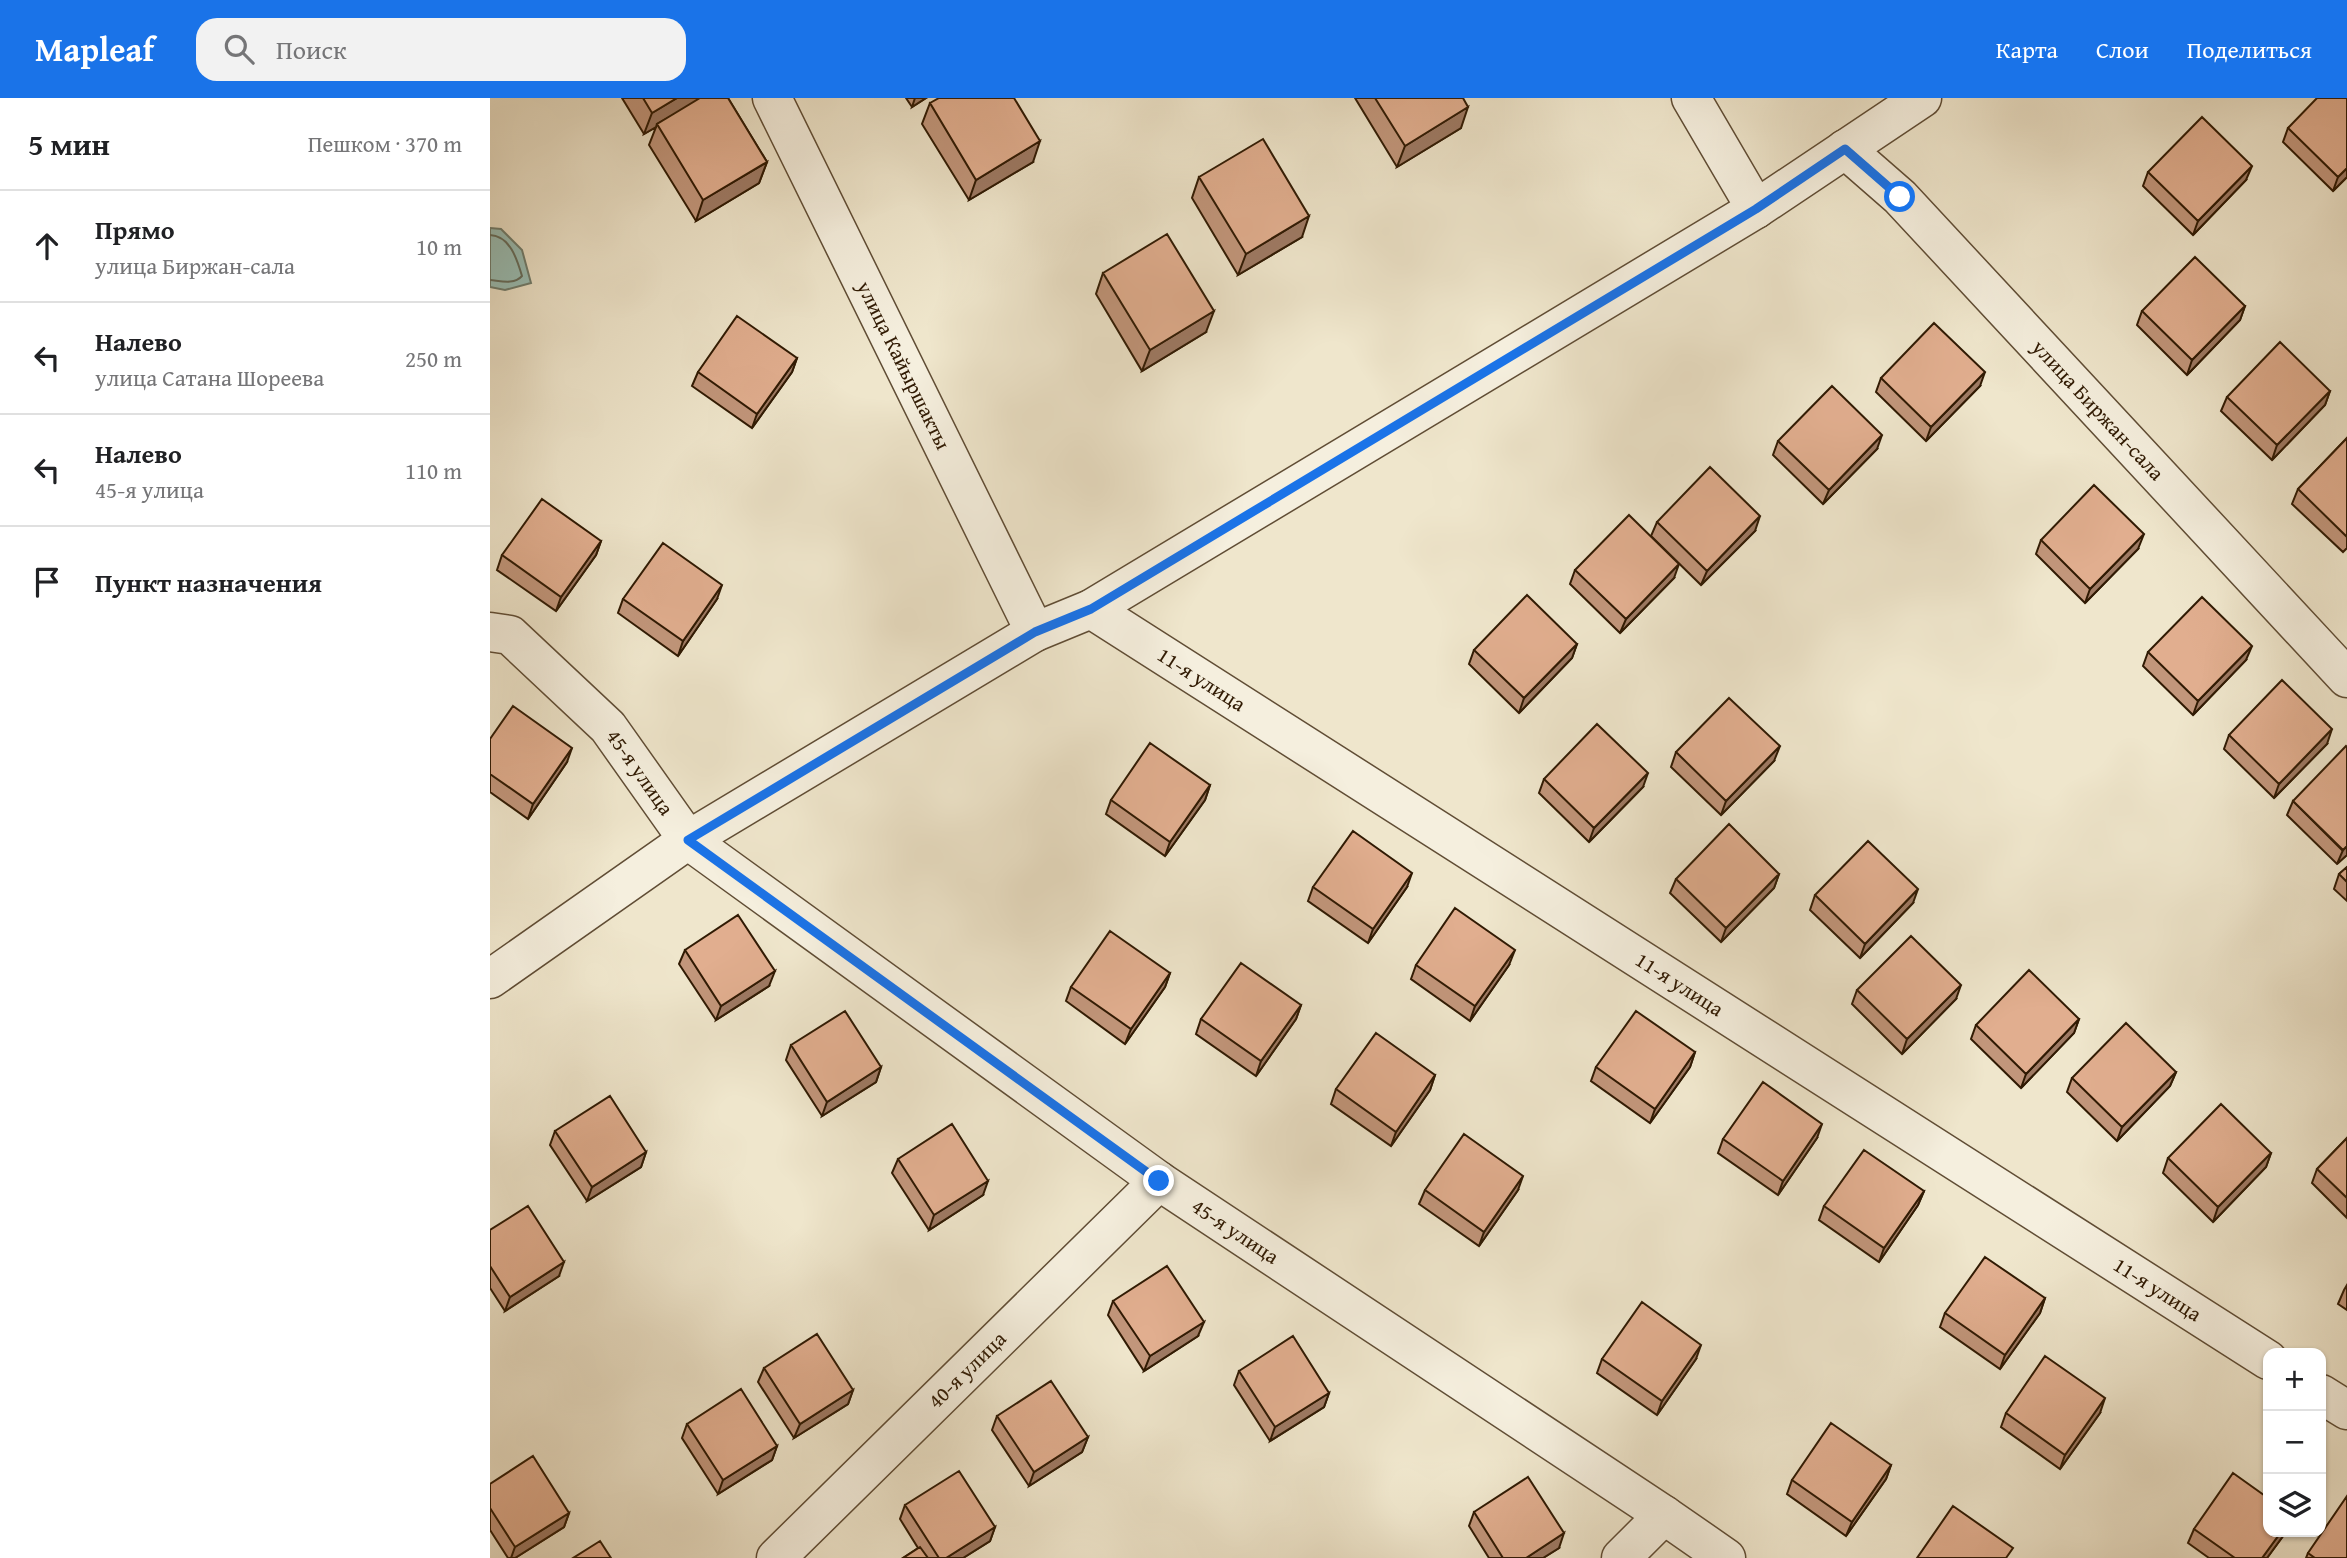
<!DOCTYPE html>
<html lang="ru">
<meta charset="utf-8">
<style>
body{margin:0;font-family:"Gentium Book Plus",serif;background:#f2f2f2;color:#202124}
.controls{position:absolute;right:21px;bottom:21px;display:grid;overflow:hidden;border-radius:14px;box-shadow:0 2px 5px #0004}
.controls button{width:63px;height:63px;display:grid;place-items:center;padding:0;border:0;border-bottom:2px solid #e0e0e0;background:#fff;color:#202124;font:35px sans-serif}
.stop{position:absolute;width:21px;height:21px;margin:-16px;border:5px solid #1a73e8;border-radius:50%;background:#fff}
.stop.end{background:#1a73e8;border-color:#fff;box-shadow:0 2px 7px #0008}
.list{margin:0;padding:0;list-style:none}
h2{display:flex;justify-content:space-between;align-items:center;height:91px;margin:0;padding:0 28px;font-size:30px}
h2 small{font-size:23px;font-weight:400;color:#757577}
.list li{display:grid;grid-template-columns:46px 1fr auto;gap:21px;align-items:center;box-sizing:border-box;height:112px;padding:0 28px;border-top:2px solid #e0e0e0}
.list b{display:block;font-size:26px;white-space:nowrap}
.list p{margin:0;font-size:23px;white-space:nowrap;color:#757577}
.list em{font-size:23px;font-style:normal;color:#757577}
.icon{flex:none;width:38px;height:38px;fill:none;stroke:currentColor;stroke-width:2;stroke-linecap:round;stroke-linejoin:round}
.map{position:relative;flex:none;width:1857px;height:1460px;overflow:hidden}
header{display:flex;align-items:center;gap:42px;box-sizing:border-box;height:98px;padding:0 35px;background:#1a73e8;color:#fff}
header strong{font-size:33px}
nav{display:flex;gap:38px;margin-inline-start:auto;font-size:24px}
.search{width:490px;height:63px;background:#f2f2f2;display:flex;align-items:center;gap:18px;box-sizing:border-box;padding:0 24px;border-radius:21px;color:#757577;font-size:26px}
main{display:flex}
aside{flex:1;background:#fff}
.map>svg:first-child{display:block}
.water{fill:#9ac0b7;stroke:#707e6f;stroke-width:2}
.lines{fill:none;stroke-linecap:round;stroke-linejoin:round}
.shore{stroke:#656d5d;stroke-width:2}
.minor-casing{stroke:#604d35;stroke-width:41}
.minor{stroke:#f5efde;stroke-width:38}
.wall{fill:#c2967b;stroke:#301a03;stroke-width:2}
.shaded-wall{fill:#9e7a64;stroke:#301a03;stroke-width:2}
.building{fill:#e1ae8f;stroke:#301a03;stroke-width:2}
.route{stroke:#1a73e8;stroke-width:9}
.labels{text-anchor:middle;stroke-width:5;stroke-linejoin:round;paint-order:stroke}
.street-label{font-size:21px;fill:#301a03;stroke:#f5efde}
</style>
<header>
<strong>Mapleaf</strong>
<div class="search"><svg class="icon" aria-label="search" viewBox="0 0 24 24"><circle cx="10" cy="10" r="6"/><path d="M15 15l6 6"/></svg>Поиск</div>
<nav><a>Карта</a><a>Слои</a><a>Поделиться</a></nav>
</header>
<main>
<aside>
<h2>5 мин<small>Пешком · 370 m</small></h2>
<ul class="list">
<li><svg class="icon" aria-label="ahead" viewBox="0 0 24 24"><path d="M12 20V5M6 11l6-6 6 6"/></svg><div><b>Прямо</b><p>улица Биржан-сала</p></div><em>10 m</em></li>
<li><svg class="icon" aria-label="left" viewBox="0 0 24 24"><path d="M17 20v-9H6M10 6l-5 5 5 5"/></svg><div><b>Налево</b><p>улица Сатана Шореева</p></div><em>250 m</em></li>
<li><svg class="icon" aria-label="left" viewBox="0 0 24 24"><path d="M17 20v-9H6M10 6l-5 5 5 5"/></svg><div><b>Налево</b><p>45-я улица</p></div><em>110 m</em></li>
<li><svg class="icon" aria-label="arrive" viewBox="0 0 24 24"><path d="M6 21V4h12l-3 4 3 4H6"/></svg><div><b>Пункт назначения</b></div></li>
</ul>
</aside>
<div class="map">
<svg width="1857" height="1460" viewBox="0 0 1857 1460">
<rect width="100%" height="100%" fill="#efe6cc"/>
<filter id="stains"><feTurbulence type="fractalNoise" baseFrequency=".00286" numOctaves="4"/><feColorMatrix values="0 0 0 0 .2 0 0 0 0 .09 0 0 0 0 .02 0 0 0 .5 -.17"/></filter>
<radialGradient id="worn" r=".72"><stop offset=".6" stop-color="#630" stop-opacity="0"/><stop offset="1" stop-color="#630" stop-opacity=".3"/></radialGradient>
<path class="water" d="M0,130L11,131L32,152L41,185L15,192L0,189Z"/>
<g class="lines">
<path class="shore" d="M0,137C20,138 27,161 32,178C24,187 11,183 0,182"/>
<g class="minor-casing">
<g id="minor">
<path id="s1" d="M282,0L545,534"/>
<path d="M1201,0L1266,111"/>
<path id="s2" d="M1355,51L1410,99L1857,580"/>
<path id="s3" d="M601,511L1778,1262"/>
<path id="s4" d="M0,534L20,537L118,629L198,742L669,1083L1174,1417L1236,1460"/>
<path d="M0,881L198,742L545,534L601,511L1266,111L1432,0"/>
<path d="M1831,1296L1857,1312"/>
<path id="s5" d="M286,1460L669,1083"/>
<path d="M1131,1460L1174,1417"/>
</g>
</g>
<use href="#minor" class="minor"/>
</g>
<path class="wall" d="M132,0H238L277,64L269,85L206,123L159,47L166,29L154,36Z
M416,0H436L422,9Z
M865,0H973L971,30L907,69Z
M1857,0V79L1843,93L1793,44L1798,30Z
M440,5L543,64L479,102L432,26Z
M1658,74L1756,82L1703,137L1653,88Z
M709,79L812,139L748,177L702,100Z
M613,175L716,234L652,273L606,196Z
M1755,208L1750,222L1697,277L1647,227L1652,213Z
M307,260L302,274L262,330L202,288L208,274Z
M1391,280L1490,288L1436,343L1386,294Z
M1840,293L1835,307L1782,362L1731,313L1737,299Z
M1857,340V450L1853,454L1802,406L1808,391Z
M1288,343L1387,351L1333,406L1283,357Z
M1167,424L1265,433L1211,487L1161,438Z
M1551,442L1648,451L1595,505L1546,456Z
M111,443L106,457L66,513L7,472L12,457Z
M1085,472L1184,480L1130,535L1080,486Z
M133,501H227L188,558L128,515Z
M1087,546L1082,560L1029,615L979,566L984,552Z
M1658,554L1756,562L1703,617L1653,568Z
M1739,637L1837,646L1784,700L1734,651Z
M0,641L77,664L38,721L0,694Z
M1186,654L1284,663L1231,717L1181,669Z
M1054,681L1153,689L1099,744L1049,695Z
M720,687L715,702L675,758L616,716L621,702Z
M1803,703L1857,757L1847,766L1797,717Z
M1857,769V803L1844,791L1849,776Z
M1289,776L1284,790L1231,844L1180,795L1186,781Z
M823,789H917L878,845L818,803Z
M1325,797L1423,805L1370,860L1320,812Z
M195,852L279,888L226,922L189,866Z
M926,867H1019L980,923L921,881Z
M680,875L675,889L635,946L576,903L581,889Z
M1367,892L1466,901L1412,956L1362,906Z
M811,907L806,921L766,978L706,936L711,921Z
M1589,921L1584,935L1531,990L1481,941L1486,927Z
M301,947L391,969L386,984L332,1018L296,962Z
M1205,954L1200,969L1160,1025L1101,983L1106,969Z
M1686,974L1680,988L1627,1043L1577,994L1582,980Z
M945,977L940,992L901,1048L841,1006L846,991Z
M65,1033L156,1054L151,1069L97,1103L60,1047Z
M1327,1040L1288,1097L1228,1055L1233,1041Z
M1857,1040V1120L1822,1085L1827,1071Z
M1781,1055L1776,1069L1723,1124L1673,1075L1678,1060Z
M408,1061L493,1097L439,1132L402,1075Z
M935,1092H1028L989,1148L929,1106Z
M1434,1093L1428,1107L1389,1164L1329,1122L1334,1108Z
M0,1132L69,1178L15,1213L0,1190Z
M1857,1187V1212L1848,1206L1854,1192Z
M1555,1200L1550,1215L1510,1271L1450,1229L1455,1215Z
M623,1203L708,1238L654,1273L618,1217Z
M1112,1261H1206L1167,1317L1107,1275Z
M274,1270L363,1292L358,1306L304,1340L268,1284Z
M749,1273L839,1295L834,1309L780,1343L744,1287Z
M1516,1315H1610L1570,1371L1511,1329Z
M507,1318L598,1339L592,1354L539,1388L502,1332Z
M197,1326L287,1348L282,1362L228,1396L192,1340Z
M1401,1367L1396,1381L1356,1438L1297,1396L1302,1382Z
M0,1386L79,1415L74,1429L25,1460H18L0,1432Z
M415,1407L505,1429L500,1443L473,1460H413L428,1450L410,1421Z
M984,1414L1069,1450L1053,1460H999L979,1428Z
M1704,1431L1778,1434H1796L1777,1460H1719L1698,1445Z
M1818,1455L1857,1460H1816Z"/>
<path class="shaded-wall" d="M187,0H214L167,26L166,29L154,36L162,15Z
M425,0H436L422,9Z
M978,9L971,30L907,69L915,48Z
M550,43L543,64L479,102L486,82Z
M277,64L269,85L206,123L213,102Z
M1762,68L1756,82L1703,137L1708,123Z
M1857,70V79L1843,93L1848,79Z
M819,118L812,139L748,177L756,156Z
M1755,208L1750,222L1697,277L1702,262Z
M724,213L716,234L652,273L660,252Z
M307,260L302,274L262,330L267,316Z
M1495,274L1490,288L1436,343L1441,329Z
M1840,293L1835,307L1782,362L1787,347Z
M1392,337L1387,351L1333,406L1339,392Z
M1270,418L1265,433L1211,487L1217,473Z
M1654,436L1648,451L1595,505L1600,491Z
M111,443L106,457L66,513L71,499Z
M1189,466L1184,480L1130,535L1136,521Z
M232,487L227,501L188,558L193,543Z
M1087,546L1082,560L1029,615L1034,600Z
M1762,548L1756,562L1703,617L1708,603Z
M1842,631L1837,646L1784,700L1789,686Z
M1290,648L1284,663L1231,717L1236,703Z
M82,650L77,664L38,721L43,706Z
M1158,675L1153,689L1099,744L1104,730Z
M720,687L715,702L675,758L680,744Z
M1857,748V757L1847,766L1853,752Z
M922,775L917,789L878,845L883,831Z
M1289,776L1284,790L1231,844L1236,830Z
M1428,791L1423,805L1370,860L1375,846Z
M1025,852L1019,867L980,923L985,908Z
M285,873L279,888L226,922L231,908Z
M680,875L675,889L635,946L641,931Z
M1471,887L1466,901L1412,956L1417,941Z
M811,907L806,921L766,978L771,963Z
M1589,921L1584,935L1531,990L1536,976Z
M1205,954L1200,969L1160,1025L1165,1011Z
M391,969L386,984L332,1018L337,1004Z
M1686,974L1680,988L1627,1043L1632,1029Z
M945,977L940,992L901,1048L906,1034Z
M1332,1026L1327,1040L1288,1097L1293,1083Z
M156,1054L151,1069L97,1103L102,1089Z
M1781,1055L1776,1069L1723,1124L1728,1109Z
M1033,1078L1028,1092L989,1148L994,1134Z
M498,1083L493,1097L439,1132L444,1117Z
M1434,1093L1428,1107L1389,1164L1394,1150Z
M74,1164L69,1178L15,1213L20,1199Z
M1555,1200L1550,1215L1510,1271L1515,1257Z
M714,1224L708,1238L654,1273L660,1258Z
M1211,1247L1206,1261L1167,1317L1172,1303Z
M363,1292L358,1306L304,1340L310,1326Z
M839,1295L834,1309L780,1343L785,1329Z
M1615,1300L1610,1315L1570,1371L1575,1357Z
M598,1339L592,1354L539,1388L544,1374Z
M287,1348L282,1362L228,1396L233,1382Z
M1401,1367L1396,1381L1356,1438L1362,1424Z
M79,1415L74,1429L25,1460H21L25,1449Z
M505,1429L500,1443L473,1460H456Z
M1791,1434H1796L1777,1460H1772Z
M1074,1435L1069,1450L1053,1460H1036Z"/>
<path class="building" d="M153,0H187L162,15Z
M210,0H238L277,64L213,102L167,26Z
M449,0H524L550,43L486,82L440,5Z
M885,0H973L978,9L915,48Z
M1827,0H1857V70L1848,79L1798,30Z
M1712,19L1762,68L1708,123L1658,74Z
M773,41L819,118L756,156L709,79Z
M677,136L724,213L660,252L613,175Z
M1705,159L1755,208L1702,262L1652,213Z
M247,218L307,260L267,316L208,274Z
M1444,225L1495,274L1441,329L1391,280Z
M1790,244L1840,293L1787,347L1737,299Z
M1342,288L1392,337L1339,392L1288,343Z
M1857,340V439L1808,391Z
M1220,369L1270,418L1217,473L1167,424Z
M1604,387L1654,436L1600,491L1551,442Z
M52,401L111,443L71,499L12,457Z
M1139,417L1189,466L1136,521L1085,472Z
M173,445L232,487L193,543L133,501Z
M1037,497L1087,546L1034,600L984,552Z
M1712,499L1762,548L1708,603L1658,554Z
M1792,582L1842,631L1789,686L1739,637Z
M1239,600L1290,648L1236,703L1186,654Z
M23,608L82,650L43,706L0,676V641Z
M1107,626L1158,675L1104,730L1054,681Z
M660,645L720,687L680,744L621,702Z
M1856,648L1857,649V748L1853,752L1803,703Z
M1239,726L1289,776L1236,830L1186,781Z
M863,733L922,775L883,831L823,789Z
M1378,743L1428,791L1375,846L1325,797Z
M1857,769V784L1849,776Z
M965,810L1025,852L985,908L926,867Z
M248,817L285,873L231,908L195,852Z
M620,833L680,875L641,931L581,889Z
M1421,838L1471,887L1417,941L1367,892Z
M751,865L811,907L771,963L711,921Z
M1539,872L1589,921L1536,976L1486,927Z
M355,913L391,969L337,1004L301,947Z
M1146,913L1205,954L1165,1011L1106,969Z
M1636,925L1686,974L1632,1029L1582,980Z
M886,935L945,977L906,1034L846,991Z
M1273,984L1332,1026L1293,1083L1233,1041Z
M120,998L156,1054L102,1089L65,1033Z
M1731,1006L1781,1055L1728,1109L1678,1060Z
M462,1026L498,1083L444,1117L408,1061Z
M974,1036L1033,1078L994,1134L935,1092Z
M1857,1040V1100L1827,1071Z
M1374,1052L1434,1093L1394,1150L1334,1108Z
M38,1108L74,1164L20,1199L0,1168V1132Z
M1495,1159L1555,1200L1515,1257L1455,1215Z
M677,1168L714,1224L660,1258L623,1203Z
M1152,1204L1211,1247L1172,1303L1112,1261Z
M327,1236L363,1292L310,1326L274,1270Z
M803,1238L839,1295L785,1329L749,1273Z
M1555,1258L1615,1300L1575,1357L1516,1315Z
M561,1283L598,1339L544,1374L507,1318Z
M251,1291L287,1348L233,1382L197,1326Z
M1341,1325L1401,1367L1362,1424L1302,1382Z
M43,1358L79,1415L25,1449L0,1410V1386Z
M469,1373L505,1429L456,1460H449L415,1407Z
M1743,1375L1778,1400V1434H1791L1772,1460H1745L1704,1431Z
M1038,1379L1074,1435L1036,1460H1013L984,1414Z
M1857,1398V1460H1825L1818,1455Z
M1463,1408L1523,1450L1516,1460H1427Z
M110,1443L121,1460H83Z
M430,1449L438,1460H413Z"/>
<g class="lines">
<path class="route" d="M669,1083L198,742L545,534L601,511L1266,111L1355,51L1410,99"/>
</g>
<g class="labels">
<g class="street-label">
<text dy="7" stroke="none"><textPath href="#s1" startOffset="298">улица Кайыршакты</textPath></text>
<text dy="7" stroke="none"><textPath href="#s2" startOffset="364">улица Биржан-сала</textPath></text>
<text dy="7" stroke="none"><textPath href="#s3" startOffset="131">11-я улица</textPath></text>
<text dy="7" stroke="none"><textPath href="#s4" startOffset="210">45-я улица</textPath></text>
<text dy="7" stroke="none"><textPath href="#s3" startOffset="698">11-я улица</textPath></text>
<text dy="7" stroke="none"><textPath href="#s4" startOffset="966">45-я улица</textPath></text>
<text dy="7" stroke="none"><textPath href="#s3" startOffset="1265">11-я улица</textPath></text>
<text dy="7" stroke="none"><textPath href="#s5" startOffset="268">40-я улица</textPath></text>
</g>
</g>
<rect width="100%" height="100%" filter="url(#stains)"/>
<rect width="100%" height="100%" fill="url(#worn)"/>
</svg>
<div class="controls">
<button>+</button>
<button>−</button>
<button><svg class="icon" aria-label="layers" viewBox="0 0 24 24"><path d="M12 4l9 5-9 5-9-5zM3 14l9 5 9-5"/></svg></button>
</div>
<div class="stop" style="left:1410px;top:99px"></div>
<div class="stop end" style="left:669px;top:1083px"></div>
</div>
</main>
